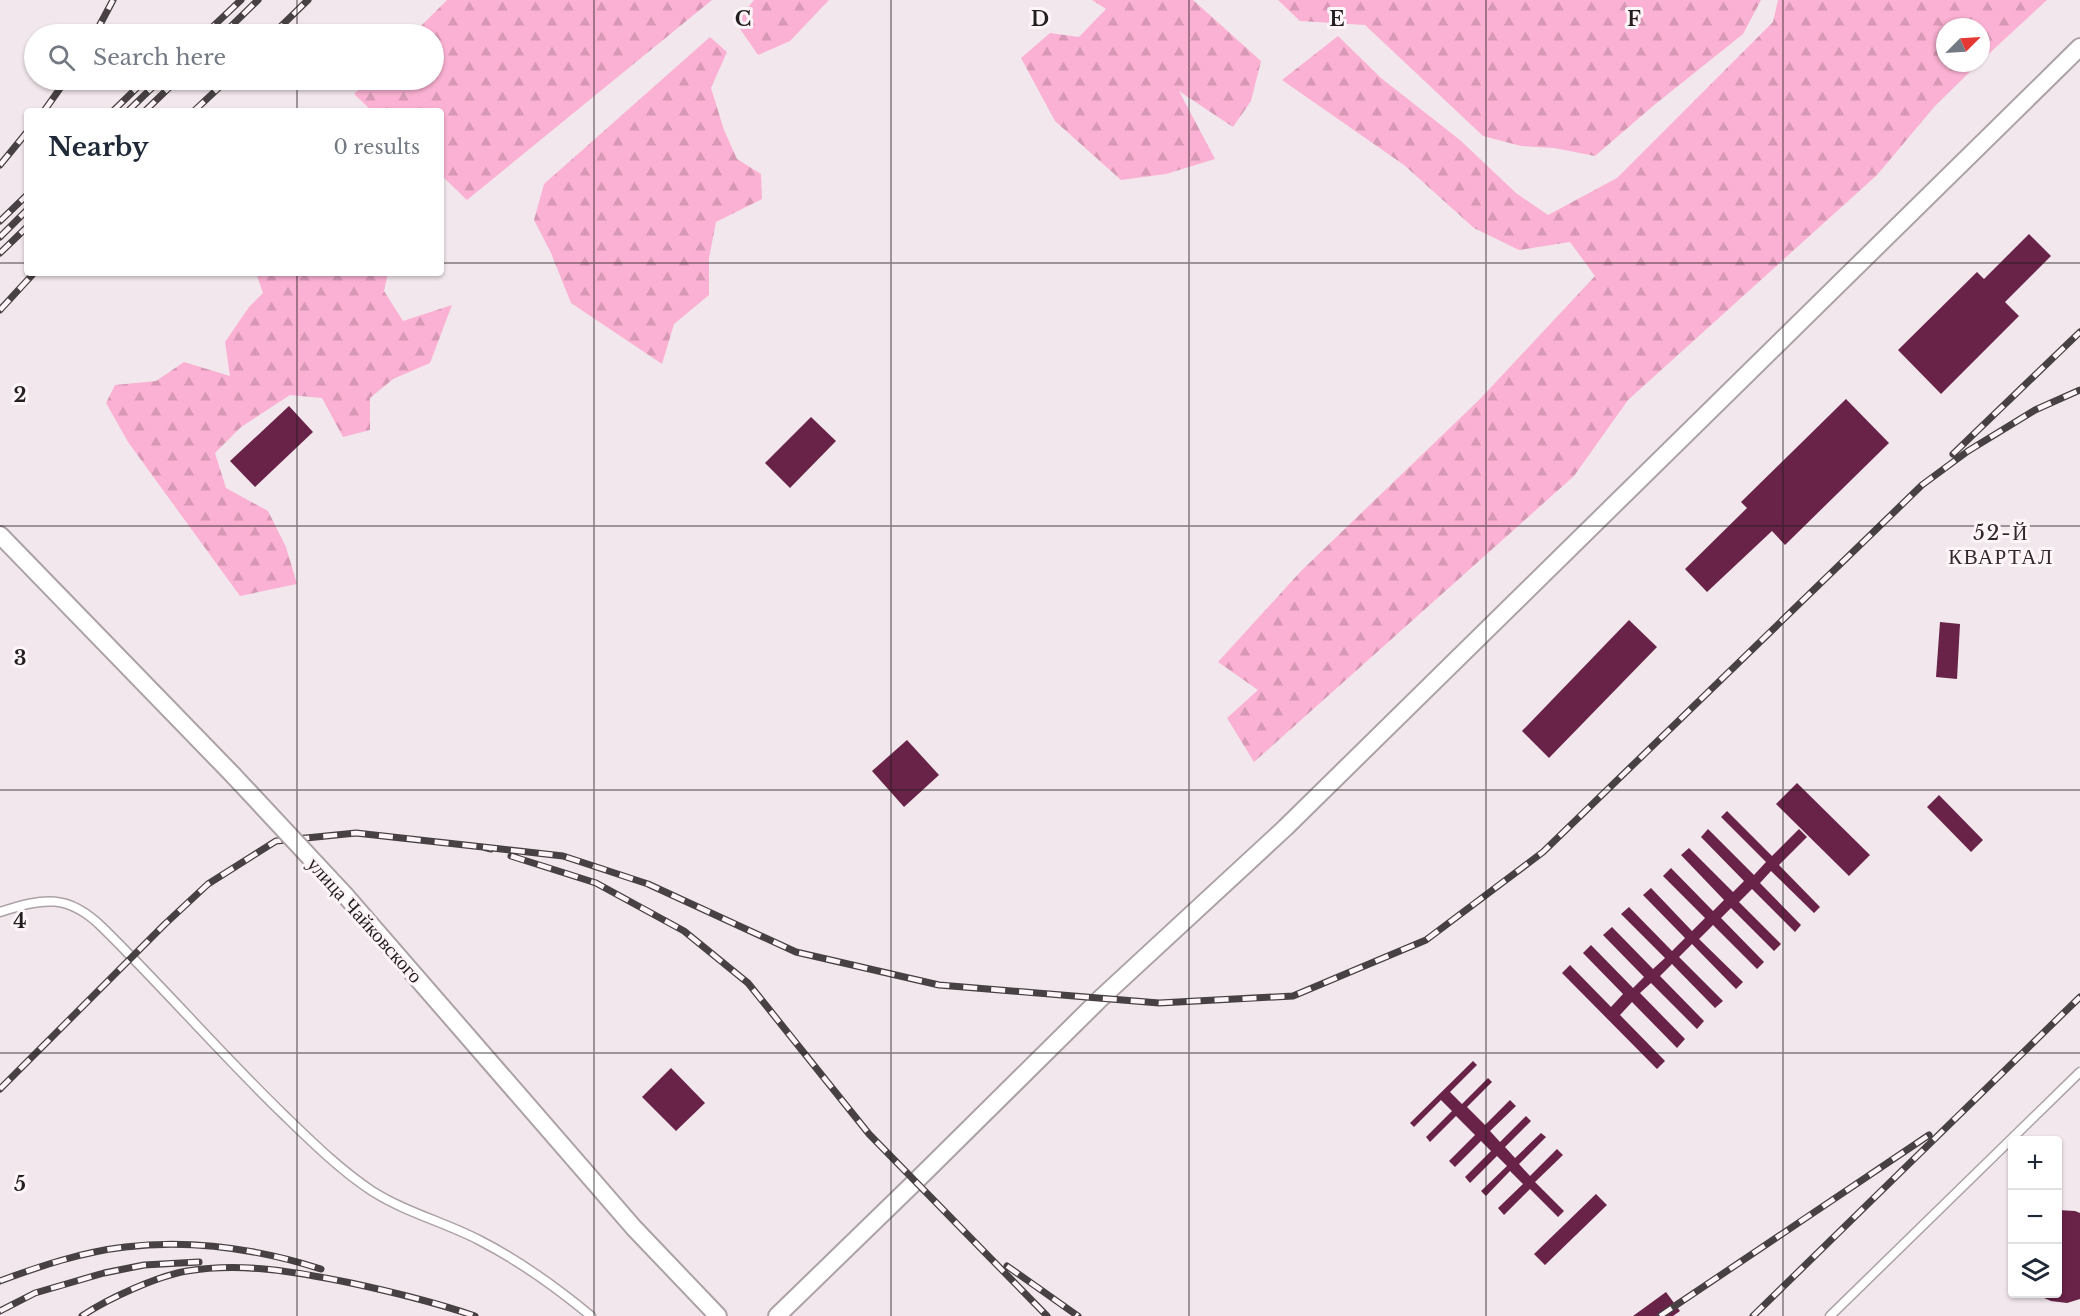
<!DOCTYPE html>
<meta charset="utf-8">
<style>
body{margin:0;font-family:"Libre Baskerville",serif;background:#f6f6f7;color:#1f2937}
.controls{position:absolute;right:18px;bottom:18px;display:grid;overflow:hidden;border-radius:6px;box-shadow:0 2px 4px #0004}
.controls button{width:54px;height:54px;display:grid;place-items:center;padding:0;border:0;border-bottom:2px solid #e0e1e3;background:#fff;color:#1f2937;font:30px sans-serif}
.compass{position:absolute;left:1936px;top:18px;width:54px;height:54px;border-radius:50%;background:#fff;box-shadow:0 2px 4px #0004;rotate:66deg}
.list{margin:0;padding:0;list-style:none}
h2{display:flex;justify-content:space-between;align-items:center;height:78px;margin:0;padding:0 24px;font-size:26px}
h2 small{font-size:20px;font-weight:400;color:#747a83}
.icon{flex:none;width:33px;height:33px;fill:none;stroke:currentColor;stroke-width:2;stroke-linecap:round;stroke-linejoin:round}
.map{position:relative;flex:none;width:2080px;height:1316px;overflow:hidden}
.search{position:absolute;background:#fff;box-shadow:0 2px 4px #0004;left:24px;top:24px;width:420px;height:66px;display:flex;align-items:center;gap:15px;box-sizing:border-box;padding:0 21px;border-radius:33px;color:#747a83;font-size:22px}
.panel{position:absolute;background:#fff;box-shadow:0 2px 4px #0004;left:24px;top:108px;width:420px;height:168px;border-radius:6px}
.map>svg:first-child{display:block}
.forest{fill:url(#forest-firs)}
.building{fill:#692248}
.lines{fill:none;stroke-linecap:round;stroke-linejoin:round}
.service-casing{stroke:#aca2a6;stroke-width:11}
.minor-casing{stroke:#aca2a6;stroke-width:20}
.service{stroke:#fff;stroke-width:8}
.minor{stroke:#fff;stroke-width:16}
.rail-casing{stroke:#474143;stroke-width:7}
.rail{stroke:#fef5f9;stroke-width:4.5;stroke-dasharray:14;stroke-linecap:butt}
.minor-bridge-casing{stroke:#aca2a6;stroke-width:20;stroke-linecap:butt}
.minor-bridge{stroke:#fff;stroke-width:16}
.grid{fill:none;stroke:#231f20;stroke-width:1.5;stroke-opacity:0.55}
.labels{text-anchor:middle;stroke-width:6;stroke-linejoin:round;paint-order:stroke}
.street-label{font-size:20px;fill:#231f20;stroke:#fef5f9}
.neighbourhood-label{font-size:21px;letter-spacing:1.5px;fill:#30282b;stroke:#fef5f9}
.grid-label{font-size:20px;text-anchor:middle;font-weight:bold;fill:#231f20;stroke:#fef5f9;stroke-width:6;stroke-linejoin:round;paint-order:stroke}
</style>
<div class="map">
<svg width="2080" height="1316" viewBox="0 0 2080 1316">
<defs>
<pattern id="forest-firs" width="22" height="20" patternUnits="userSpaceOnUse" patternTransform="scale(1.5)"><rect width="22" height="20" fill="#fbb1d3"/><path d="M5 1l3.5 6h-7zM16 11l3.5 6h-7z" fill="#d798b5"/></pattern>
</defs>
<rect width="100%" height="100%" fill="#f2e7ec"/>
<path class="forest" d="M447,0H712L467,200L441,175V111H372L354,94L369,80H434V34H413Z
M754,0H829L790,41L758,55L736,23Z
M1092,0H1193L1261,61L1251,101L1233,127L1179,91L1215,159L1166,174L1121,180L1055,121L1021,58L1050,33L1079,37L1106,9Z
M1278,0H1761L1743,34L1653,106L1595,156L1554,148L1521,146L1483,136L1365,25L1300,21Z
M1778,0H2047L1981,61V27H1945V63H1979L1935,106L1877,175L1628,400L1574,476L1254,762L1227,718L1258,690L1218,662L1301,571L1480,399L1595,276L1570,242L1519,250L1474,228L1404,165L1282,80L1338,36L1381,78L1460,140L1516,193L1548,215L1617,178L1773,22Z
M710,37L727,52L711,88L724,130L737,159L761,174L762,199L716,222L709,258V295L674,324L662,364L571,303L551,253L534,220L544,184Z
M256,273H388L384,291L403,321L452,305L430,363L393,379L370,398V430L343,437L322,398L290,395L241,427L215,453L226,488L268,511L286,547L297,584L240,596L128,442L106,403L115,385L156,381L184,362L230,376L225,342L249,307L263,293Z"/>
<path class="building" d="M2029,234L2051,256L2005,302L2019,316L1941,394L1898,350L1977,272L1984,279Z
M1846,399L1889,443L1785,545L1772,531L1707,592L1685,569L1747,508L1741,502Z
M289,406L313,432L255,487L230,461Z
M811,417L836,441L790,488L765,463Z
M1629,620L1657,647L1549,758L1522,731Z
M1940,622L1960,624L1957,679L1936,677Z
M907,740L939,775L904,807L872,771Z
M1797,783L1870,855L1849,876L1776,804Z
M1939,795L1983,840L1971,852L1927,807Z
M1727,811L1772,856L1799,829L1807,837L1779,865L1820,907L1814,913L1771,871L1760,883L1801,925L1795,932L1752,889L1739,902L1781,944L1774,951L1731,908L1721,918L1764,962L1757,969L1713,925L1699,939L1743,982L1736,989L1692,944L1679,957L1723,1001L1715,1008L1672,964L1660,976L1704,1021L1697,1029L1651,983L1640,993L1685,1039L1677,1048L1632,1002L1620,1015L1665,1061L1657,1069L1562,973L1570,965L1611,1007L1623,994L1583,953L1591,945L1633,988L1644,977L1603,935L1612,927L1653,969L1665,958L1621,914L1629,907L1672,951L1685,938L1643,895L1651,888L1692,931L1705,918L1663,876L1671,868L1713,911L1724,900L1681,855L1689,848L1733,892L1744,881L1701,837L1708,829L1754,875L1766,862L1721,817Z
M1473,1061L1477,1065L1450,1092L1462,1104L1488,1078L1492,1082L1467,1107L1485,1125L1510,1100L1516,1106L1490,1131L1500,1142L1526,1116L1531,1121L1505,1147L1515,1158L1541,1133L1546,1137L1519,1164L1530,1176L1557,1149L1563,1155L1535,1182L1564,1211L1558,1217L1530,1189L1504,1215L1498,1208L1523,1184L1510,1171L1486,1196L1481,1191L1507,1166L1497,1156L1470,1183L1465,1177L1491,1151L1481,1141L1455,1167L1449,1161L1475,1135L1456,1116L1430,1142L1426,1137L1452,1111L1441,1100L1414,1127L1410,1123Z
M671,1068L705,1103L676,1131L642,1097Z
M1596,1194L1607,1205L1545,1265L1534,1254Z
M2058,1210L2075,1211L2080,1213V1299L2067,1303L2051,1301L2035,1294H2058Z
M1666,1292L1680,1311L1673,1316H1633Z"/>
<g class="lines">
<g class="service-casing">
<path id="service" d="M0,912C44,898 68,893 103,928C164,988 221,1054 283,1114C311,1141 339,1169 372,1191C405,1212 444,1222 479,1240C520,1261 556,1287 591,1316
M1830,1316L2080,1072"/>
</g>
<g class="minor-casing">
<path id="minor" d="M0,535L233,775
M345,895L634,1228L718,1316
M777,1316L916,1181L1101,998L1285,828L2080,47"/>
</g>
<use href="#service" class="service"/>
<use href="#minor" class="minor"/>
<g class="rail-casing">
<path id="rail" d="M95,34L113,0
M205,34L241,0
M223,34L258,0
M273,34L308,0
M44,111L66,80
M113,111L145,80
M128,111L160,80
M145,111L177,80
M194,111L227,80
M0,165L27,132
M0,221L27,195
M0,237L27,210
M0,253L27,227
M0,310L34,273
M1953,454L2080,332
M483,847L563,856L648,884L796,952L939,985L1159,1003L1293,996L1426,940L1543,852L1922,485L1968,451L2035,410L2080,390
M511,856L596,883L684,931L748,983L869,1134L1047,1316
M0,1089L165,924L208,884L276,841L356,833L483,847L491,849
M1007,1266L1078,1316
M0,1281C40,1266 82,1252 125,1247C191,1239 258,1249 321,1269
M0,1311L35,1293L104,1273L144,1265L199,1262
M82,1316C107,1299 157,1276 187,1271C242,1262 297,1272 351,1283C393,1292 434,1302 475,1316
M1660,1316L1929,1135
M1753,1316L2080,997"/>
</g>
<use href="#rail" class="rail"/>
<g class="minor-bridge-casing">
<path id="minor-bridge" d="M233,775L345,895"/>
</g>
<use href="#minor-bridge" class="minor-bridge"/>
</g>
<path class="grid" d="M297,0V34M594,0V1316M891,0V1316M1189,0V1316M1486,0V1316M1783,0V1316M297,80V111M0,263H27M441,263H2080M297,273V1316M0,526H2080M0,790H2080M0,1053H2080"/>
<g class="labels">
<g class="street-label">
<text transform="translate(365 920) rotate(48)" y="7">улица Чайковского</text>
</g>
<g class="neighbourhood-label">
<text x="2001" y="540">52-Й<tspan x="2001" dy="24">КВАРТАЛ</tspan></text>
</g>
</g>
<g class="grid-label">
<text x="743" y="26">C</text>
<text x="1040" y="26">D</text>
<text x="1337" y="26">E</text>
<text x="1634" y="26">F</text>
<text x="20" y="402">2</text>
<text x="20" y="665">3</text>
<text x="20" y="928">4</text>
<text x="20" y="1191">5</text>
</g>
</svg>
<div class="controls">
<button>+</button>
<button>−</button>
<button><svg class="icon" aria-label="layers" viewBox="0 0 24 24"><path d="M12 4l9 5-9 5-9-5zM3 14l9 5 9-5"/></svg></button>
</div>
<svg class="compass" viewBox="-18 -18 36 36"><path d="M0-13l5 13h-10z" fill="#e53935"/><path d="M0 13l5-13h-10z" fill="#747a83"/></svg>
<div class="search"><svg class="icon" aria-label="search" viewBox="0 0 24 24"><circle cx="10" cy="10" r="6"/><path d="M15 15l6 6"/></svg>Search here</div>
<section class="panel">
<h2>Nearby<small>0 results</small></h2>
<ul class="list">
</ul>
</section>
</div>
